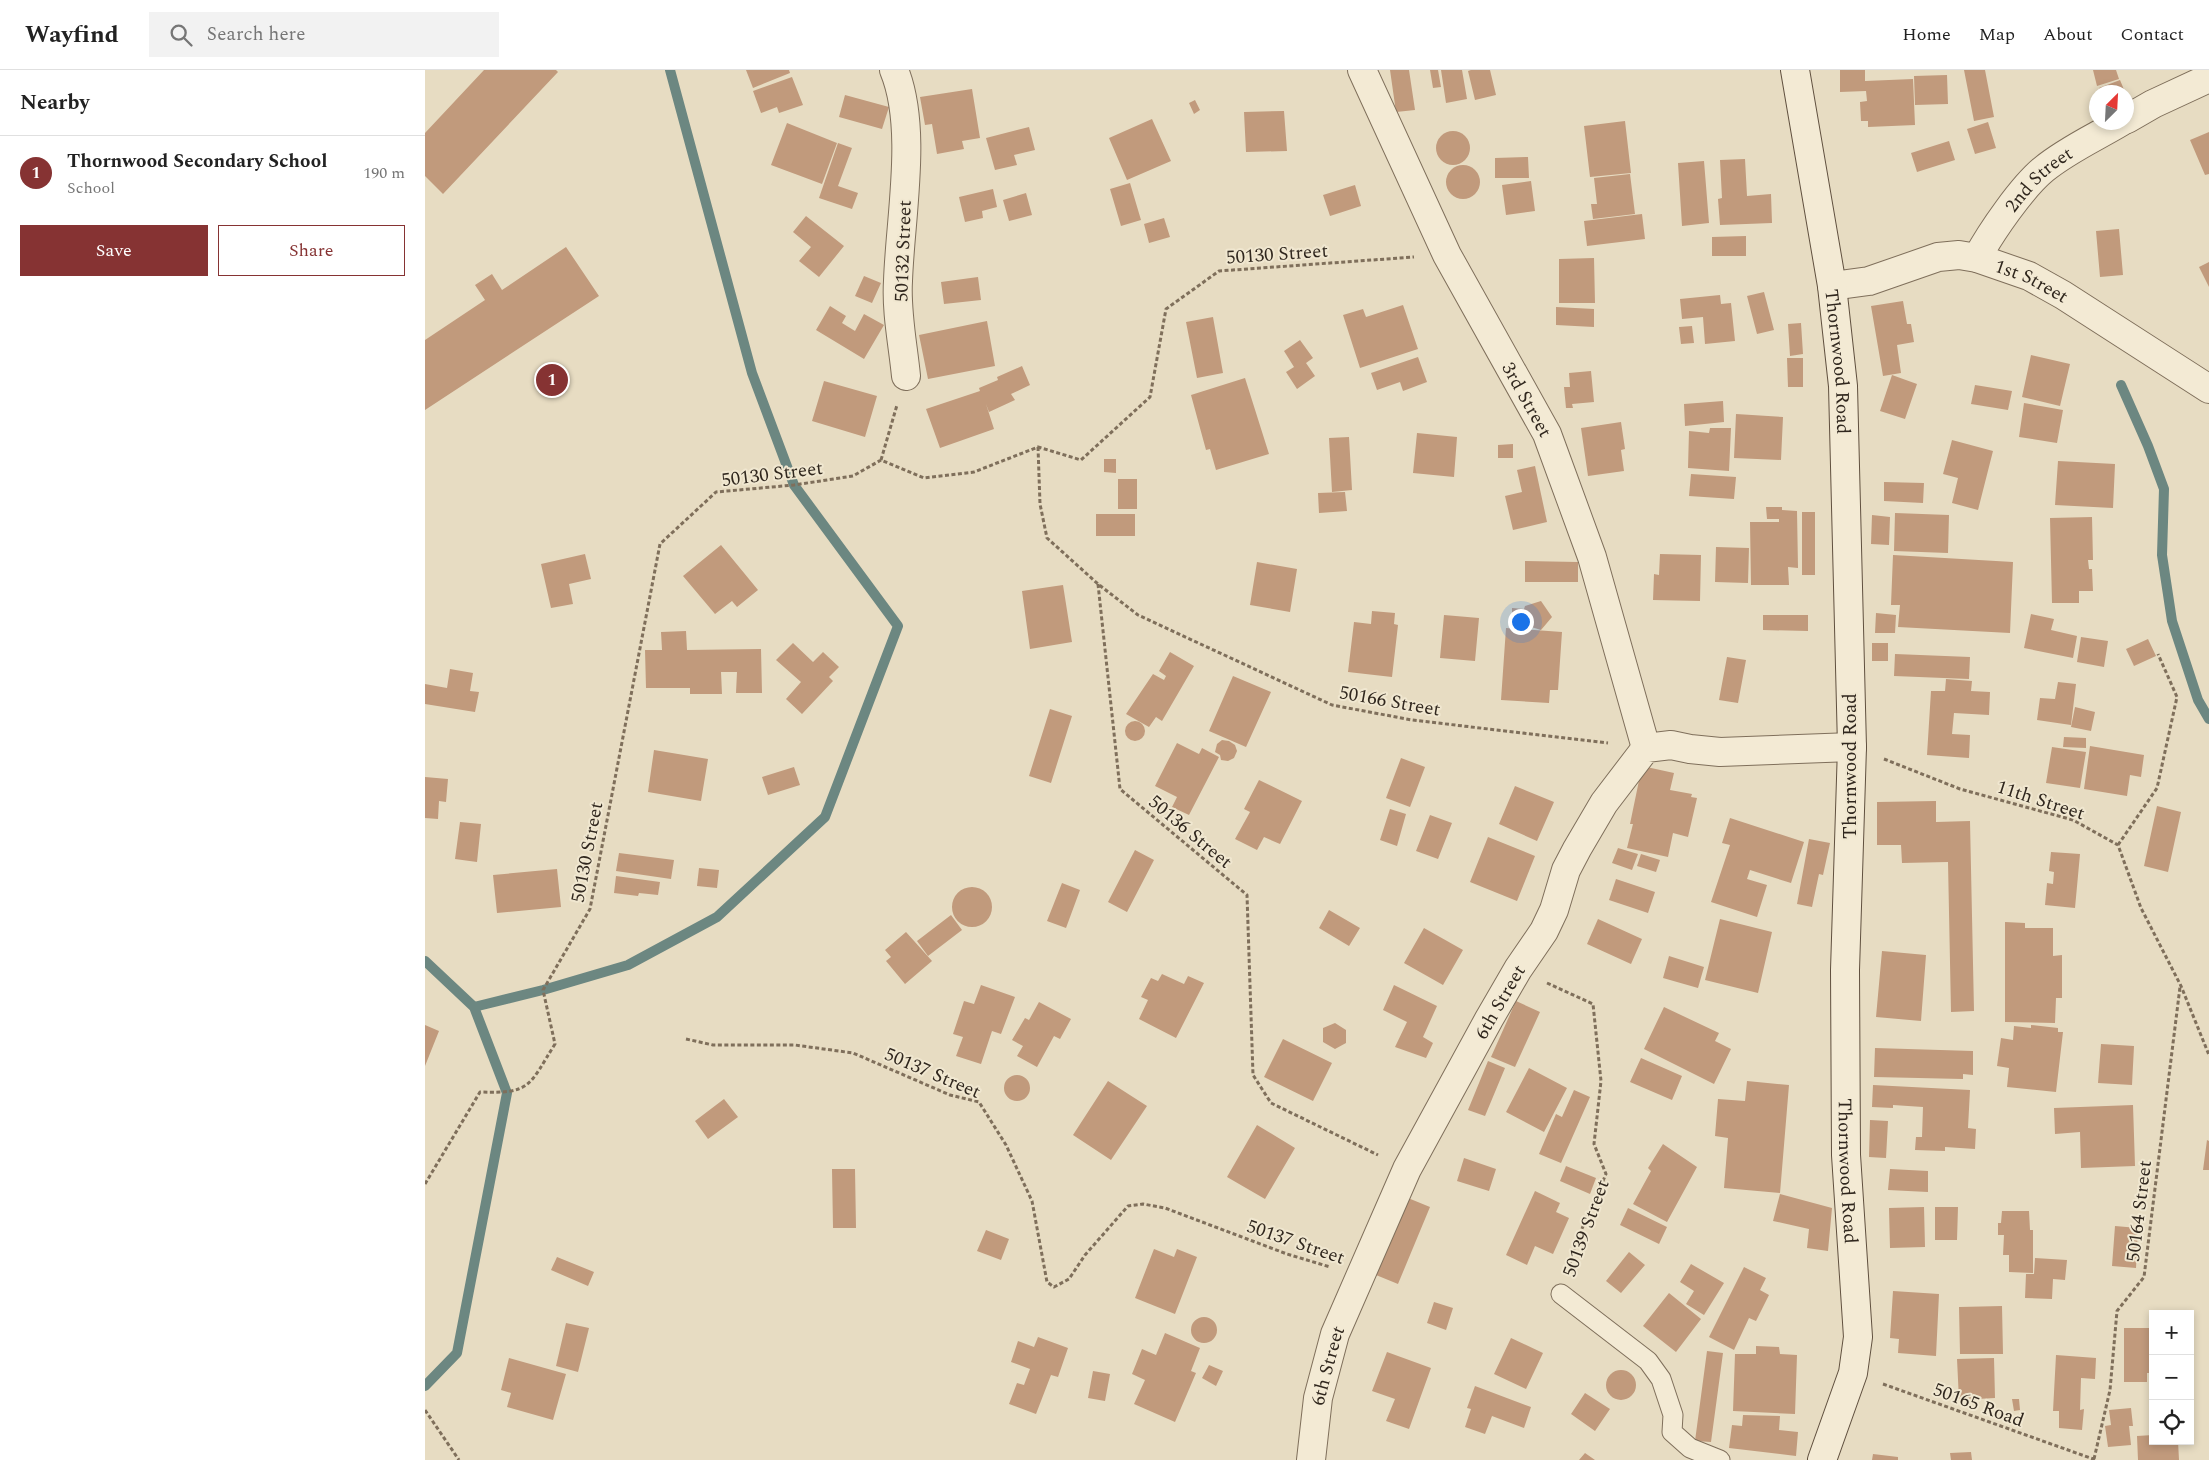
<!DOCTYPE html>
<meta charset="utf-8">
<style>
body{margin:0;font-family:Spectral,serif;background:#f2f2f2;color:#222}
.controls{position:absolute;right:15px;bottom:15px;display:grid;overflow:hidden;border-radius:0px;box-shadow:0 2px 8px #0003}
.controls button{width:45px;height:45px;display:grid;place-items:center;padding:0;border:0;border-bottom:1px solid #e0e0e0;background:#fff;color:#222;font:25px sans-serif}
.compass{position:absolute;left:1664px;top:15px;width:45px;height:45px;border-radius:50%;background:#fff;box-shadow:0 2px 8px #0003;rotate:24deg}
.you{position:absolute;left:1095px;top:551px;width:18px;height:18px;margin:-12px;border:4px solid #fff;border-radius:50%;background:#1a73e8;box-shadow:0 0 0 8px #1a73e833}
.badge{display:grid;place-items:center;width:32px;height:32px;border-radius:50%;background:#863333;color:#fff;font-size:16px;font-weight:700}
.pin{position:absolute;translate:-50% -50%;border:2px solid #fff;box-shadow:0 1px 5px #0006}
.list{margin:0;padding:0;list-style:none}
h2{display:flex;justify-content:space-between;align-items:center;height:65px;margin:0;padding:0 20px;font-size:21px}
h2 small{font-size:16px;font-weight:400;color:#767676}
.list li{display:grid;grid-template-columns:32px 1fr auto;gap:15px;align-items:center;box-sizing:border-box;height:75px;padding:0 20px;border-top:1px solid #e0e0e0}
.list b{display:block;font-size:19px;white-space:nowrap}
.list p{margin:0;font-size:16px;white-space:nowrap;color:#767676}
.list em{font-size:16px;font-style:normal;color:#767676}
.actions{display:flex;gap:10px;padding:15px 20px}
.actions a{flex:1;padding:11px 0;border:1px solid #863333;border-radius:0px;text-align:center;font-size:18px;color:#863333}
.actions .main{background:#863333;color:#fff}
.icon{flex:none;width:28px;height:28px;fill:none;stroke:currentColor;stroke-width:2;stroke-linecap:round;stroke-linejoin:round}
.map{position:relative;flex:none;width:1784px;height:1390px;overflow:hidden}
header{display:flex;align-items:center;gap:30px;box-sizing:border-box;height:70px;padding:0 25px;background:#fff;border-bottom:1px solid #e0e0e0}
header strong{font-size:24px}
nav{display:flex;gap:28px;margin-inline-start:auto;font-size:18px}
.search{width:350px;height:45px;background:#f2f2f2;display:flex;align-items:center;gap:12px;box-sizing:border-box;padding:0 18px;border-radius:0px;color:#767676;font-size:19px}
main{display:flex}
aside{flex:1;background:#fff}
.map>svg:first-child{display:block}
.lines{fill:none;stroke-linecap:round;stroke-linejoin:round}
.stream{stroke:#6c8781;stroke-width:10}
.building{fill:#c19a7c}
.lane-casing{stroke:#7f6f5b;stroke-width:21}
.street-casing{stroke:#7f6f5b;stroke-width:30}
.secondary-casing{stroke:#60503f;stroke-width:30}
.path{stroke:#7f6f5b;stroke-width:3;stroke-dasharray:4 2.5;stroke-linecap:butt}
.lane{stroke:#f3ead4;stroke-width:19}
.street{stroke:#f3ead4;stroke-width:28}
.secondary{stroke:#f3ead4;stroke-width:28}
.labels{text-anchor:middle;stroke-width:4;stroke-linejoin:round;paint-order:stroke}
.street-label{font-size:19px;fill:#30271e;stroke:#f0e7d0}
</style>
<header>
<strong>Wayfind</strong>
<div class="search"><svg class="icon" aria-label="search" viewBox="0 0 24 24"><circle cx="10" cy="10" r="6"/><path d="M15 15l6 6"/></svg>Search here</div>
<nav><a>Home</a><a>Map</a><a>About</a><a>Contact</a></nav>
</header>
<main>
<aside>
<h2>Nearby<small></small></h2>
<ul class="list">
<li><span class="badge">1</span><div><b>Thornwood Secondary School</b><p>School</p></div><em>190 m</em></li>
</ul>
<div class="actions"><a class="main">Save</a><a>Share</a></div>
</aside>
<div class="map">
<svg width="1784" height="1390" viewBox="0 0 1784 1390">
<rect width="100%" height="100%" fill="#e7dcc2"/>
<g class="lines">
<path class="stream" d="M1696,315L1723,376L1739,419L1737,485L1747,551L1773,630L1784,649
M0,891L49,937L82,1023L32,1283L0,1316
M49,937L118,920L203,895L292,847L400,747L473,556L369,415L327,303L245,0"/>
</g>
<path class="building" d="M59,0H131L133,2L18,124L0,106V63Z
M321,0H364L365,3L328,18Z
M965,0H984L990,40L971,42Z
M1005,0H1013L1016,17L1008,18Z
M1016,0H1037L1042,29L1021,33Z
M1046,0H1065L1071,25L1050,30L1043,1Z
M1415,0H1440V11L1488,9L1490,55L1443,57V51H1436L1435,32L1442,31L1441,21L1415,22Z
M1539,0H1560L1569,47L1549,51Z
M1668,0H1691L1694,9L1672,16Z
M1522,5L1523,34L1490,35L1489,6Z
M367,7L378,35L354,43L352,37L336,43L328,21Z
M1695,10L1700,22H1676L1674,18Z
M547,19L555,68L537,71L539,79L512,84L507,54L500,55L495,27Z
M420,25L464,37L457,59L414,47Z
M770,30L775,40L769,44L764,33Z
M859,41L862,81L821,82L819,42Z
M727,49L746,91L702,110L684,68Z
M1200,51L1206,103L1165,107L1159,56Z
M1563,52L1571,78L1550,84L1542,59Z
M362,53L412,73L397,114L346,95Z
M604,57L610,80L589,85L592,95L570,100L561,68Z
M1011 78a17 17 0 1 1 34 0a17 17 0 1 1-34 0Z
M1784,62V104L1780,105L1765,70Z
M1524,71L1530,90L1492,102L1486,83Z
M413,73L427,78L413,116L433,123L427,139L394,128Z
M1103,87L1104,108H1070V88Z
M1320,89L1322,126L1346,124L1347,153L1295,155L1293,129L1297,128L1295,90Z
M1279,91L1284,153L1257,156L1253,93Z
M1021 112a17 17 0 1 1 34 0a17 17 0 1 1-34 0Z
M1205,104L1210,144L1168,149L1166,134H1172L1169,108Z
M1106,111L1110,141L1081,145L1077,115Z
M705,113L716,150L696,156L685,119Z
M930,115L936,136L905,146L898,125Z
M568,119L572,137L557,141L558,148L540,152L534,127Z
M601,123L607,145L584,151L578,130Z
M1217,144L1220,169L1162,176L1159,151Z
M381,146L419,176L394,207L374,191L386,177L368,162Z
M739,148L745,167L724,173L719,154Z
M1694,159L1698,205L1675,207L1671,161Z
M1321,166V186H1287V167Z
M141,177L174,226L0,340V270L60,230L50,215L67,204L77,220Z
M1169,188L1170,233H1134V189Z
M1784,192V217L1774,197Z
M439,206L456,213L447,233L430,226Z
M553,207L556,230L519,234L516,212Z
M1339,222L1349,260L1332,264L1322,226Z
M1295,225L1296,234L1306,233L1310,271L1280,274L1278,247L1257,249L1255,229Z
M1478,231L1482,254H1486L1489,272L1472,275L1476,303L1458,306L1446,236Z
M978,235L993,279L935,298L918,245L938,239L941,247Z
M405,236L421,246L417,253L430,261L439,244L459,255L439,289L391,260Z
M1131,237L1169,239V257L1131,255Z
M788,247L798,303L772,308L761,252Z
M562,251L570,296L503,309L494,265Z
M1376,253L1378,284L1365,286L1363,254Z
M1267,256L1269,273L1256,274L1254,257Z
M875,270L888,288L881,293L890,306L872,319L861,302L869,297L859,281Z
M1606,285L1645,294L1635,336L1597,327Z
M993,287L1002,312L978,321L975,312L952,320L946,303Z
M1362,288H1378V317H1363Z
M597,296L605,315L586,324L590,330L564,342L561,334L569,359L515,378L501,339L555,321L554,318L573,310L572,307Z
M1166,301L1169,332L1147,334L1148,338H1141L1139,317H1145L1144,303Z
M1467,305L1492,314L1480,349L1455,341Z
M820,308L844,384L791,400L785,379L781,380L766,325Z
M399,311L452,326L440,367L387,351Z
M1550,315L1587,321L1583,340L1546,334Z
M1298,331L1299,352L1260,356L1259,334Z
M1599,333L1638,340L1632,373L1594,367Z
M1311,344L1358,347L1356,390L1309,388Z
M1196,352L1200,379L1196,380L1199,401L1163,406L1156,358Z
M1285,358H1306L1304,401L1263,398L1264,361L1284,363Z
M992,363L1032,367L1029,407L988,403Z
M924,367L927,420L907,422L904,368Z
M1527,370L1568,381L1553,440L1527,433L1533,408L1518,404Z
M1088,374V388H1073V375Z
M679,389H691V403L679,402Z
M1633,391L1690,394L1688,438L1630,435Z
M1110,396L1122,452L1088,460L1080,426L1097,422L1092,400Z
M1266,404L1311,407L1309,429L1264,426Z
M693,409H712V439H693Z
M1459,412L1499,413L1498,433L1459,431Z
M920,422L922,441L894,443L893,423Z
M1341,437H1357V440L1372,441L1373,498L1363,497L1364,515H1326L1325,452H1354V449H1342Z
M1377,442H1390V505H1377Z
M1470,443L1524,445L1523,483L1469,481Z
M671,444H710V466H671Z
M1447,445L1465,447L1464,475L1446,474Z
M1667,447L1668,490H1663L1664,499H1667L1668,521H1654V533H1627L1625,448Z
M296,475L333,520L312,537L307,531L290,544L258,506Z
M1291,477L1324,478L1323,513L1290,512Z
M160,484L166,509L144,514L148,534L126,538L116,494Z
M1235,484L1276,485L1275,531L1228,530L1229,504L1234,505Z
M1468,485L1588,492L1585,563L1473,557L1475,535H1466Z
M1100,491L1153,492V512H1100Z
M832,492L872,499L865,542L825,535Z
M638,515L647,572L605,579L597,521Z
M1116,531L1127,547L1116,560L1100,555V551H1087V538L1099,539L1100,536Z
M947,541L970,543L969,554L973,555L967,607L923,602L929,552L946,554Z
M1451,543L1471,545L1470,563H1450Z
M1606,544L1629,549L1626,560L1652,566L1648,588L1599,578Z
M1019,545L1054,548L1050,591L1015,588Z
M1338,545H1383V561L1338,560Z
M1081,558L1137,562L1133,620H1125L1124,633L1076,630Z
M261,561L262,580L336,579L337,623H311L312,602H296L297,624H265V618H221L220,580H237L236,562Z
M1656,567L1683,571L1679,597L1652,592Z
M1723,569L1731,586L1709,596L1701,579Z
M368,573L388,592L398,582L414,597L404,607L408,611L377,644L361,629L376,612L351,590Z
M1447,573H1463V591H1447Z
M745,582L769,596L737,651L731,647L724,657L701,644L728,604L739,610L741,606L734,601Z
M1470,584L1545,587L1544,609L1469,606Z
M1302,587L1321,590L1313,633L1294,630Z
M25,599L48,603L45,621L54,622L50,642L0,634V614L22,618Z
M808,606L846,622L821,677L784,661Z
M1521,609L1547,611L1546,621L1565,622L1564,645L1529,643L1527,664L1545,665L1544,688L1502,685L1506,621H1520Z
M1633,612L1651,614L1646,655L1612,650L1615,628L1630,629Z
M1650,637L1670,642L1666,661L1646,657Z
M625,639L647,646L626,713L604,706Z
M700 661a10 10 0 1 1 20 0a10 10 0 1 1-20 0Z
M1639,667L1661,668V678L1638,677Z
M797,670L804,671L810,675L812,681L809,688L803,691L796,690L795,685L790,682L792,674Z
M752,673L774,684L777,678L794,687L764,745L747,737L752,727L730,716Z
M1665,676L1719,685L1716,707L1705,705L1702,726L1659,719Z
M1627,677L1661,682L1655,718L1621,713Z
M229,680L283,689L276,731L223,722Z
M976,688L1000,697L985,737L961,728Z
M1217,696L1249,703L1245,720L1267,724L1266,727L1272,728L1263,767L1248,763L1243,787L1202,778L1208,754H1205Z
M369,697L375,715L343,725L337,707Z
M0,707L23,709L21,732L14,731L13,749L0,748Z
M834,710L877,731L855,774L839,767L832,780L810,769L825,742L819,739Z
M1090,716L1129,732L1112,771L1074,754Z
M1511,731V752L1545,751L1549,941L1526,942L1523,792L1477,793L1476,775H1452V732Z
M1732,736L1756,742L1743,802L1719,796Z
M965,739L981,744L972,776L955,770Z
M1005,745L1027,753L1013,789L991,781Z
M1305,748L1379,772L1366,813L1325,800L1322,809L1342,815L1332,847L1286,832L1305,775L1297,773Z
M35,752L56,754L52,792L30,789Z
M1063,767L1110,786L1092,831L1045,812Z
M1384,769L1405,773L1398,805L1394,804L1387,837L1372,834Z
M1193,778L1213,784L1207,800L1187,793Z
M710,780L729,790L702,842L683,832Z
M1626,782L1655,784L1650,838L1620,835L1622,813L1628,814L1629,802L1624,801Z
M194,783L249,790L246,809L191,801Z
M1216,784L1235,790L1231,802L1212,796Z
M274,798L294,800L292,818L272,816Z
M132,799L136,837L72,843L68,805Z
M191,806L235,812L233,825L214,823L213,826L189,823Z
M1191,809L1230,822L1223,843L1184,830Z
M637,813L655,820L641,858L622,851Z
M527 837a20 20 0 1 1 40 0a20 20 0 1 1-40 0Z
M904,840L935,858L924,876L894,858Z
M526,845L537,860L503,886L492,871Z
M1173,849L1217,869L1206,894L1162,874Z
M1295,849L1347,862L1333,923L1280,910Z
M1580,852L1600,853V858H1628V886L1637,885V928H1631L1630,953L1580,952Z
M999,858L1038,880L1018,915L979,893Z
M481,862L507,891L480,914L461,891L466,887L460,880Z
M1457,881L1501,885L1496,951L1451,947Z
M1244,886L1279,897L1273,918L1238,908Z
M737,904L759,914L763,906L779,913L751,968L714,949L723,930L716,927L726,908L733,911Z
M556,915L590,927L576,964L567,961L556,994L531,986L538,967L528,964L539,931L549,934Z
M969,915L1012,936L998,967L1008,973L1001,988L970,977L982,952L958,940Z
M1091,931L1115,942L1090,997L1066,987Z
M614,932L646,949L635,969L629,966L612,997L592,986L598,976L587,970L600,948L604,950Z
M1239,937L1294,963L1290,971L1306,979L1289,1014L1219,979Z
M910,953L921,960V973L910,979L898,972V958Z
M0,955L14,961L0,996Z
M1606,955L1633,958V962H1638L1631,1022L1582,1017L1584,998L1572,996L1576,968L1588,970L1589,956L1606,958Z
M858,969L907,993L888,1031L839,1007Z
M1676,974L1709,976L1707,1015L1673,1013Z
M1450,978L1548,981V1005L1538,1004V1009L1449,1007Z
M1216,988L1257,1006L1247,1030L1205,1012Z
M1063,991L1080,998L1060,1046L1043,1040Z
M1104,998L1142,1018L1119,1062L1081,1042Z
M579 1018a13 13 0 1 1 26 0a13 13 0 1 1-26 0Z
M683,1011L722,1036L686,1090L648,1065Z
M1322,1011L1364,1015L1355,1123L1299,1118L1303,1068L1290,1066L1293,1029L1320,1031Z
M1448,1015L1545,1020L1543,1058L1551,1059L1550,1079L1520,1077V1081L1490,1080L1491,1067H1497L1498,1037L1468,1035V1038L1447,1037Z
M1149,1020L1165,1027L1136,1093L1114,1084L1131,1044L1137,1047Z
M299,1029L313,1047L283,1069L270,1051Z
M1708,1035L1710,1096L1656,1098L1655,1062L1630,1064L1629,1038Z
M1445,1050L1463,1051L1461,1088L1444,1087Z
M832,1055L870,1078L840,1129L802,1107Z
M1782,1070L1784,1071V1100H1778Z
M1238,1074L1272,1097L1242,1152L1208,1134L1226,1101L1223,1098Z
M1039,1088L1071,1099L1064,1121L1032,1111Z
M1141,1096L1171,1108L1165,1124L1135,1111Z
M407,1099H430L431,1158H408Z
M1465,1099L1503,1101V1122L1463,1120Z
M1110,1121L1135,1133L1131,1142L1144,1148L1128,1184L1110,1176L1102,1195L1081,1185Z
M1355,1124L1407,1138L1403,1181L1382,1178L1384,1159L1348,1151Z
M983,1128L1005,1137L973,1214L951,1205Z
M1499,1137L1500,1177L1465,1178L1464,1138Z
M1510,1137H1533L1532,1170H1510Z
M1203,1138L1242,1157L1234,1174L1195,1155Z
M1577,1141H1604L1605,1160H1608V1203L1584,1202V1185H1578L1579,1165H1573V1153H1576Z
M1690,1156L1713,1158L1711,1198L1687,1196Z
M561,1160L584,1169L576,1190L552,1181Z
M729,1179L749,1187L752,1179L772,1187L750,1244L710,1228Z
M1204,1182L1220,1195L1196,1223L1181,1211Z
M132,1187L169,1202L163,1216L126,1200Z
M1610,1188L1642,1190L1640,1210L1628,1209L1627,1229L1600,1228L1601,1204H1609Z
M1266,1194L1299,1213L1279,1245L1261,1234L1269,1221L1255,1212Z
M1319,1197L1341,1208L1335,1220L1344,1225L1331,1251L1324,1248L1309,1280L1284,1267Z
M1468,1221L1514,1224L1511,1286L1473,1283L1474,1269L1465,1268Z
M1244,1223L1276,1249L1251,1282L1218,1256Z
M1009,1232L1028,1238L1021,1260L1002,1253Z
M1577,1236L1578,1284H1535L1534,1237Z
M766 1260a13 13 0 1 1 26 0a13 13 0 1 1-26 0Z
M141,1253L164,1258L153,1302L131,1296Z
M1699,1258H1728V1303H1722V1312H1699Z
M740,1263L775,1278L766,1301L771,1303L750,1352L709,1334L720,1310L707,1304L717,1279L731,1285Z
M613,1267L643,1278L633,1307L626,1305L611,1344L584,1334L592,1313L599,1315L605,1299L586,1292L593,1271L609,1277Z
M1086,1268L1118,1283L1101,1319L1069,1304Z
M1331,1276L1354,1277L1355,1284L1372,1285L1370,1344L1308,1341L1310,1284H1331Z
M1282,1281L1298,1283L1286,1372L1270,1371Z
M962,1282L1006,1298L984,1359L961,1351L970,1329L947,1321Z
M1631,1285L1671,1288L1670,1309L1656,1308L1655,1340L1659,1339L1657,1360L1634,1358V1341H1628Z
M84,1288L141,1304L128,1350L82,1337L86,1323L76,1320Z
M1569,1288L1570,1328L1534,1330L1532,1289Z
M784,1295L798,1301L791,1316L777,1308Z
M1181 1315a15 15 0 1 1 30 0a15 15 0 1 1-30 0Z
M668,1301L685,1304L680,1331L663,1328Z
M1050,1316L1106,1337L1099,1358L1067,1346L1060,1364L1040,1357L1046,1339L1042,1338Z
M1160,1323L1185,1339L1170,1361L1146,1344Z
M1587,1329H1594L1595,1340L1589,1341Z
M1706,1338L1708,1356H1704L1706,1375L1683,1377L1680,1356L1686,1355L1684,1340Z
M1318,1345L1355,1346L1354,1360L1373,1362L1371,1386L1304,1378L1307,1355L1317,1356Z
M1728,1365V1371H1753L1754,1390H1713L1712,1366Z
M1546,1382L1547,1390H1526L1525,1383Z
M1160,1383L1170,1390H1154Z
M1448,1384L1473,1387V1390H1447Z"/>
<g class="lines">
<g class="lane-casing">
<path id="lane" d="M1136,1224L1223,1291L1236,1309L1248,1345L1247,1362L1265,1378L1295,1390"/>
</g>
<g class="street-casing">
<g id="street">
<path d="M469,0C493,58 475,148 473,211C471,242 478,275 481,306"/>
<path id="s1" d="M937,0L1022,185L1122,364L1167,487L1221,678"/>
<path d="M1702,49L1728,34L1784,8"/>
<path id="s2" d="M1552,188C1566,162 1597,117 1619,99C1642,80 1671,67 1696,52"/>
<path id="s3" d="M1407,216L1444,211L1513,187L1534,185L1552,188L1604,206L1638,225L1784,319"/>
<path id="s4" d="M886,1390L893,1328L910,1264L982,1099L1064,949L1093,899L1119,861L1129,840L1141,800L1152,779L1179,733L1221,678L1246,675L1265,679L1295,682L1427,677"/>
</g>
</g>
<g class="secondary-casing">
<g id="secondary">
<path id="s5" d="M1370,0L1407,216L1418,316L1427,677L1420,900L1421,1085L1433,1267L1428,1303L1397,1390"/>
</g>
</g>
<path class="path" d="M613,377L615,434L622,468L673,514L713,545L907,635L987,650L1183,673
M456,390L472,335
M673,514L695,719L822,825L828,1005L846,1033L953,1085
M1459,689L1535,719L1648,750L1693,775L1716,838L1756,916L1784,985
M1693,775L1732,718L1752,627L1733,584
M1122,913L1168,934L1176,1011L1169,1074L1181,1104L1152,1170L1144,1197
M261,969L288,975H370L428,983L525,1025L554,1032L581,1075L607,1131L622,1212L629,1217L644,1209L660,1185L703,1136L718,1134L740,1138L862,1184L905,1197
M0,1114L55,1022C107,1024 104,1015 130,974L118,920L165,839L235,474L291,422L369,415L428,406L456,390L499,408L549,402L613,377L656,390L725,327L741,239L794,201L989,187
M1458,1314L1671,1390
M0,1340L34,1390
M1669,1389L1685,1320L1692,1241L1719,1207L1755,917"/>
<use href="#lane" class="lane"/>
<use href="#street" class="street"/>
<use href="#secondary" class="secondary"/>
</g>
<g class="labels">
<g class="street-label">
<text dy="7" stroke="none"><textPath href="#s2" startOffset="101">2nd Street</textPath></text>
<text transform="translate(477 181) rotate(-88)" y="7">50132 Street</text>
<text transform="translate(852 183) rotate(-4)" y="7">50130 Street</text>
<text dy="7" stroke="none"><textPath href="#s3" startOffset="209">1st Street</textPath></text>
<text dy="7" stroke="none"><textPath href="#s5" startOffset="295">Thornwood Road</textPath></text>
<text dy="7" stroke="none"><textPath href="#s1" startOffset="369">3rd Street</textPath></text>
<text transform="translate(347 403) rotate(-7)" y="7">50130 Street</text>
<text transform="translate(965 630) rotate(10)" y="7">50166 Street</text>
<text transform="translate(1424 696) rotate(-90)" y="7">Thornwood Road</text>
<text transform="translate(1616 729) rotate(18)" y="7">11th Street</text>
<text transform="translate(766 761) rotate(40)" y="7">50136 Street</text>
<text transform="translate(161 782) rotate(-79)" y="7">50130 Street</text>
<text dy="7" stroke="none"><textPath href="#s4" startOffset="500">6th Street</textPath></text>
<text transform="translate(508 1002) rotate(23)" y="7">50137 Street</text>
<text dy="7" stroke="none"><textPath href="#s5" startOffset="1105">Thornwood Road</textPath></text>
<text transform="translate(1713 1141) rotate(-83)" y="7">50164 Street</text>
<text transform="translate(1160 1158) rotate(-70)" y="7">50139 Street</text>
<text transform="translate(871 1171) rotate(19)" y="7">50137 Street</text>
<text dy="7" stroke="none"><textPath href="#s4" startOffset="96">6th Street</textPath></text>
<text transform="translate(1554 1334) rotate(20)" y="7">50165 Road</text>
</g>
</g>
</svg>
<div class="controls">
<button>+</button>
<button>−</button>
<button><svg class="icon" aria-label="locate" viewBox="0 0 24 24"><circle cx="12" cy="12" r="6"/><path d="M12 2v4M12 18v4M2 12h4M18 12h4"/></svg></button>
</div>
<svg class="compass" viewBox="-18 -18 36 36"><path d="M0-13l5 13h-10z" fill="#e53935"/><path d="M0 13l5-13h-10z" fill="#767676"/></svg>
<div class="you"></div>
<div class="pin badge" style="left:127px;top:310px">1</div>
</div>
</main>
